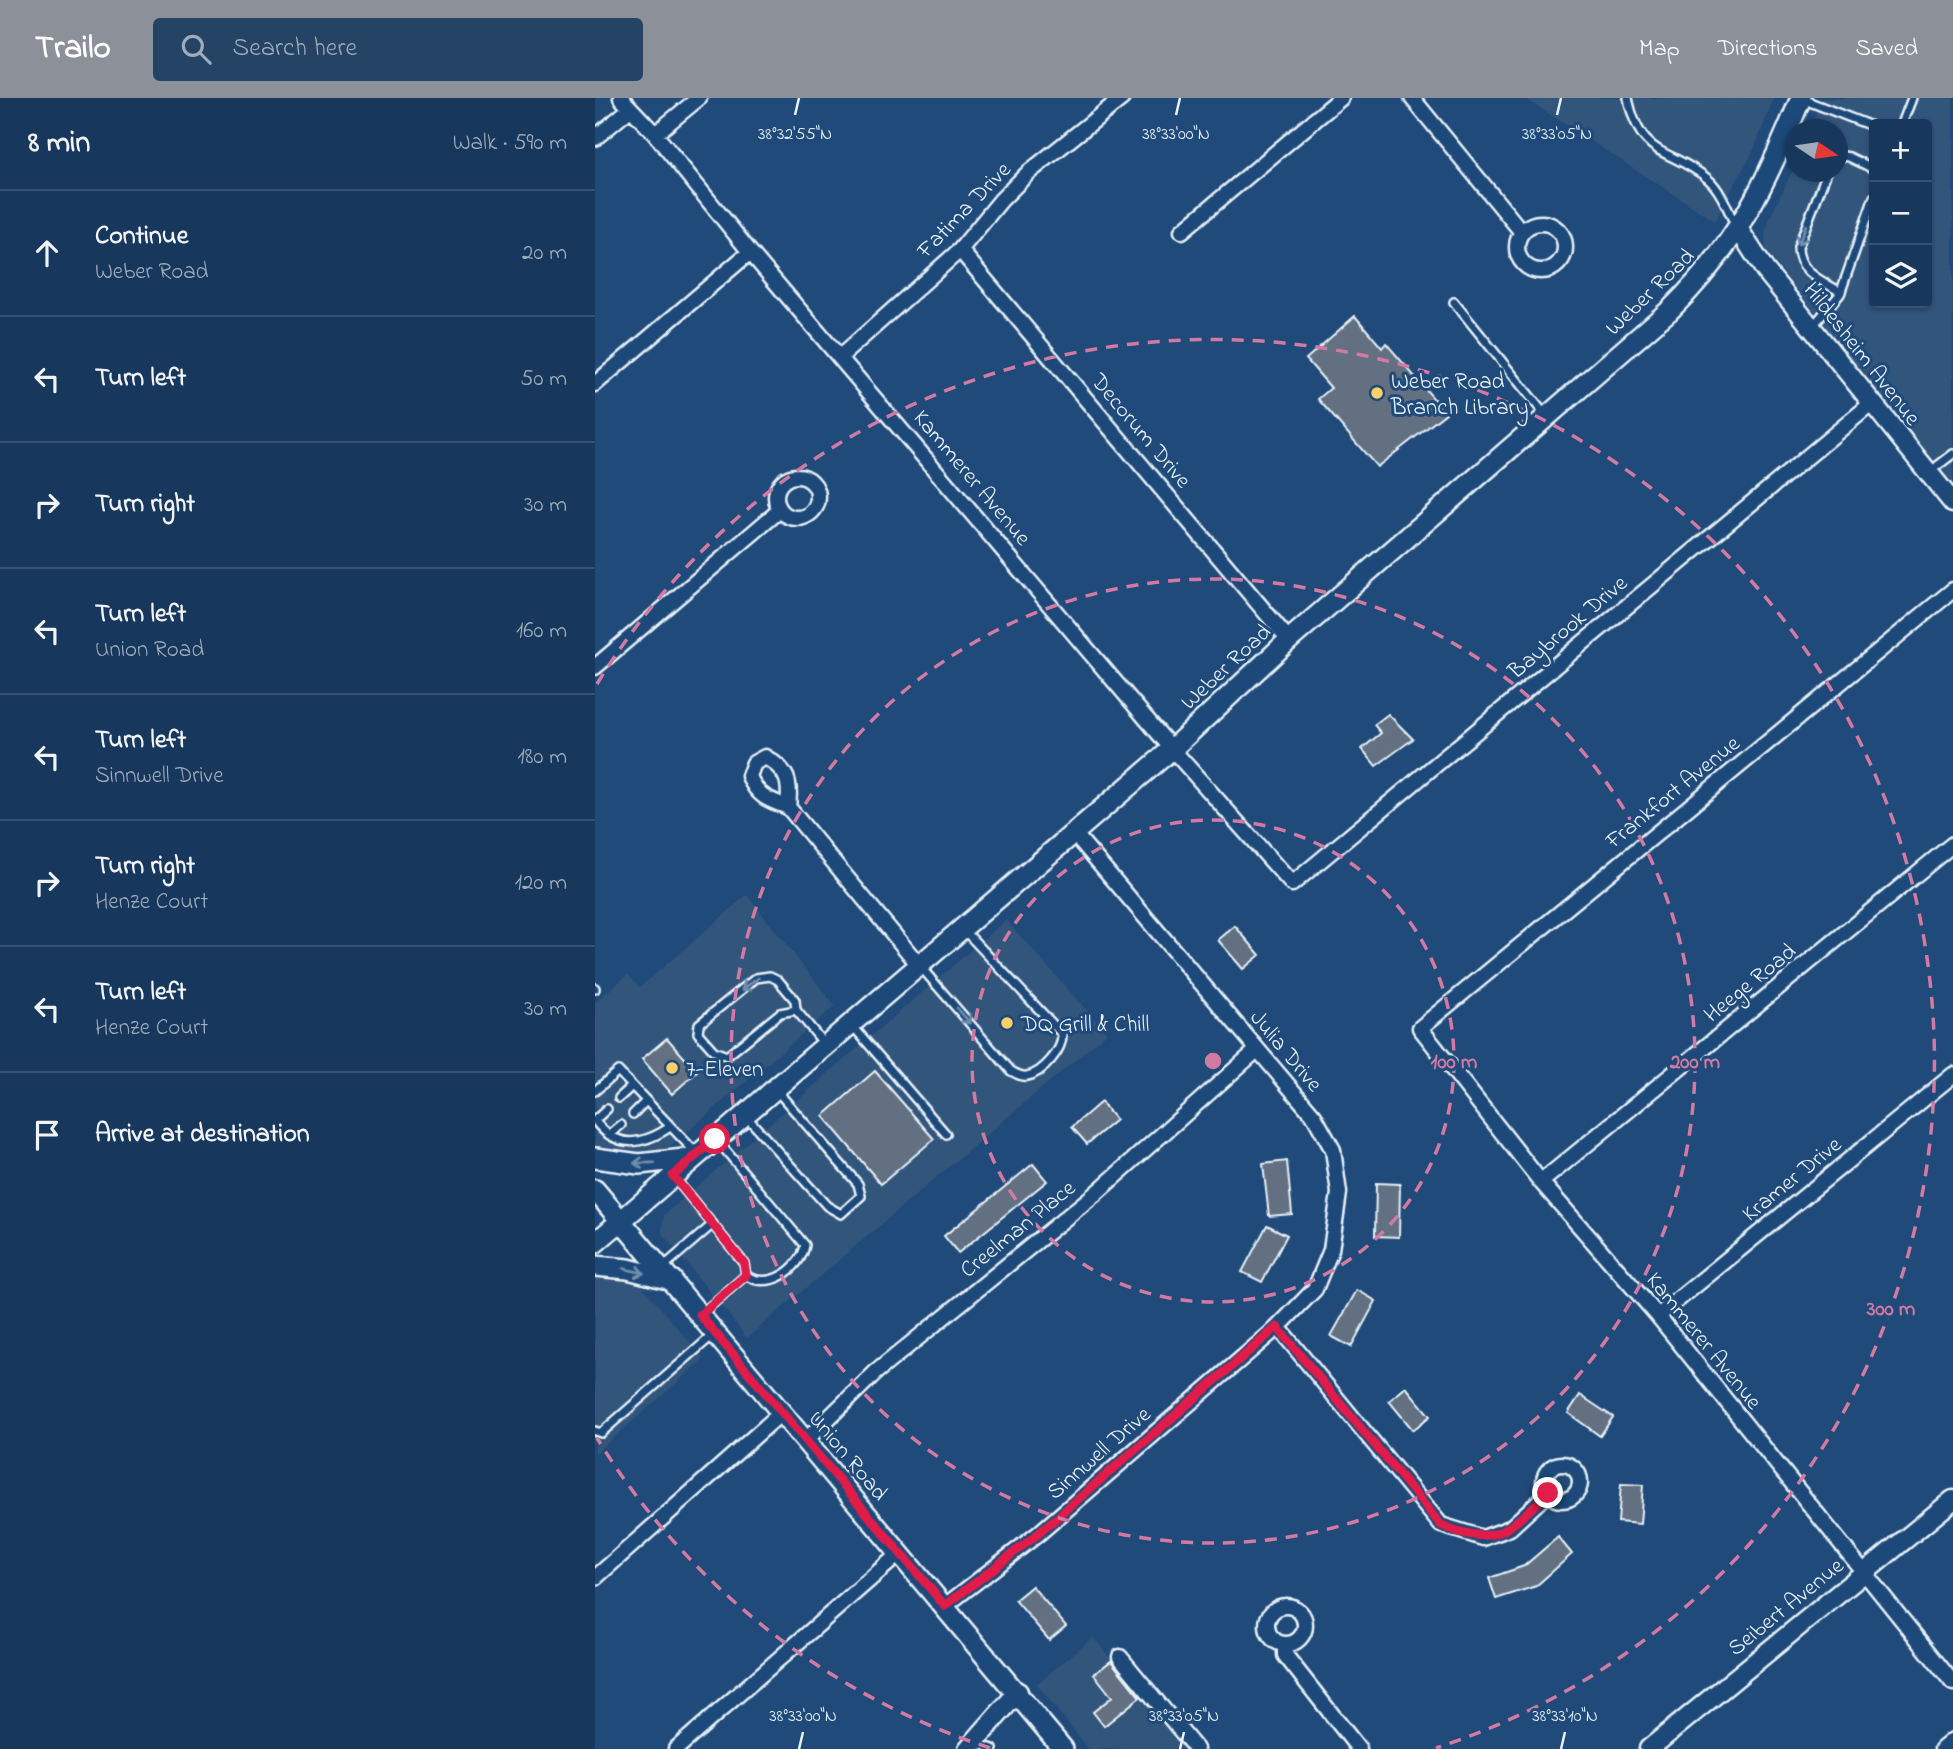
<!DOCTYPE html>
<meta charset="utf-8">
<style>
body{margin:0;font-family:"Indie Flower",sans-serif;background:#244365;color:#f1f3f6}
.controls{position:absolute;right:21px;top:21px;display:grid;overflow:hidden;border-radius:7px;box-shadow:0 2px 5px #0004}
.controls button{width:63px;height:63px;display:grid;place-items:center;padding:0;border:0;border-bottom:2px solid #365272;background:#17385c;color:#f1f3f6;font:35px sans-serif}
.compass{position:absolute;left:1190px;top:21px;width:63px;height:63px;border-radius:50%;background:#17385c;box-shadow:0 2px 5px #0004;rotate:103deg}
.stop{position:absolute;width:21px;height:21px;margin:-16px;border:5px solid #e11d48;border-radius:50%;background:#fff}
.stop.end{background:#e11d48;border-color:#fff;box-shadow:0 2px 7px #0008}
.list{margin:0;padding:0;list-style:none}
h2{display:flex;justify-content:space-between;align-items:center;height:91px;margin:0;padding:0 28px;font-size:30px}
h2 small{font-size:23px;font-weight:400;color:#9eacbb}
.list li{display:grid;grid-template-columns:46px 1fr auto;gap:21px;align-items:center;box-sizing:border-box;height:126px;padding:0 28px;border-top:2px solid #365272}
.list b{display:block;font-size:26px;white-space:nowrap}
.list p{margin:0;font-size:23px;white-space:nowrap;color:#9eacbb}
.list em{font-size:23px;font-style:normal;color:#9eacbb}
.icon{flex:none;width:38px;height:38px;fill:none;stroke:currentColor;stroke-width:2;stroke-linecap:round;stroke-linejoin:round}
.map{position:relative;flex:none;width:1358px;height:1651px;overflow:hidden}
header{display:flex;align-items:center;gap:42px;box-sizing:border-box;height:98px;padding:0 35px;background:#8c9099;color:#fff}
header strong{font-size:33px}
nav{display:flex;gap:38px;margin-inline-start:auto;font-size:24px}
.search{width:490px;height:63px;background:#244365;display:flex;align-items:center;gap:18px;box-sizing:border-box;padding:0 24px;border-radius:7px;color:#9eacbb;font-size:26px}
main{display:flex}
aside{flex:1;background:#17385c}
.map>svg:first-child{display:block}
.built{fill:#33557c;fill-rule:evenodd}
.building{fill:#627081;stroke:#e8f1f8;stroke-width:2}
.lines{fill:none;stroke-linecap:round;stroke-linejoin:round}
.service-casing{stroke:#e8f1f8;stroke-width:12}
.minor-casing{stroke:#e8f1f8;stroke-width:19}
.tertiary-casing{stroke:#e8f1f8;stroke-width:23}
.secondary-casing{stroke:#e8f1f8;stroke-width:24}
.service{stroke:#1f4a7a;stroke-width:7}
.minor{stroke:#1f4a7a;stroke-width:14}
.tertiary{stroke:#1f4a7a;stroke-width:18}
.secondary{stroke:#1f4a7a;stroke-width:19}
.oneway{stroke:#6f8dac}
.route{stroke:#e11d48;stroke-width:9}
.ticks{fill:none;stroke:#e8f1f8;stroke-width:2.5}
.ring{fill:none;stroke:#d37aa2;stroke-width:3.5;stroke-dasharray:12 9}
.poi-dot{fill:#ffd166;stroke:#1f4a7a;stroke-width:2.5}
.labels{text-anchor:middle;stroke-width:6;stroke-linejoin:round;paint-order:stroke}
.street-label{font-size:23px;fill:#e8f1f8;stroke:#1f4a7a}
.poi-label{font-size:23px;fill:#e8f1f8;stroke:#1f4a7a;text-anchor:start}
.ticks-label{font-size:18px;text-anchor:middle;fill:#e8f1f8;stroke:#1f4a7a;stroke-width:6;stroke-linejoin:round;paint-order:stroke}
.centre{fill:#d37aa2;stroke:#1f4a7a;stroke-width:3.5}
.ring-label{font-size:21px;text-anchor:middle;font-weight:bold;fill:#d37aa2;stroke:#1f4a7a;stroke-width:6;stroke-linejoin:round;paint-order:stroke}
</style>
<header>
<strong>Trailo</strong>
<div class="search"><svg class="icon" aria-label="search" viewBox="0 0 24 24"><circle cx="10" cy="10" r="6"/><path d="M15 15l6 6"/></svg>Search here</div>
<nav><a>Map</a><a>Directions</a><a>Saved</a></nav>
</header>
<main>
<aside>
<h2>8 min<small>Walk · 590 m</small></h2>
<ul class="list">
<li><svg class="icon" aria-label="ahead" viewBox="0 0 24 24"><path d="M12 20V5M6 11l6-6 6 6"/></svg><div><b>Continue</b><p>Weber Road</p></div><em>20 m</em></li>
<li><svg class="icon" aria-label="left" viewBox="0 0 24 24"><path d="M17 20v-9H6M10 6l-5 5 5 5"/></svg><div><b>Turn left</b></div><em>50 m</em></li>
<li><svg class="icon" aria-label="right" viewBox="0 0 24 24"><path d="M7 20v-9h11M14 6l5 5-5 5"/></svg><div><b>Turn right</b></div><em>30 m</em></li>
<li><svg class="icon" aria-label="left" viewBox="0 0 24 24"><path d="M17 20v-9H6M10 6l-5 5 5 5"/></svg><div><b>Turn left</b><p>Union Road</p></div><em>160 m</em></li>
<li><svg class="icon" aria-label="left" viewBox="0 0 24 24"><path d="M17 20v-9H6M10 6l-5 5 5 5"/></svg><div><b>Turn left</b><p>Sinnwell Drive</p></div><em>180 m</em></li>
<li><svg class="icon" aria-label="right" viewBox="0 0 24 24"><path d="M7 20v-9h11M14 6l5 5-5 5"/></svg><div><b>Turn right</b><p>Henze Court</p></div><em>120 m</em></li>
<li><svg class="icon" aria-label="left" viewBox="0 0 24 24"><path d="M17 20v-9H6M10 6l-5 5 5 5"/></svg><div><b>Turn left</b><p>Henze Court</p></div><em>30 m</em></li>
<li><svg class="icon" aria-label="arrive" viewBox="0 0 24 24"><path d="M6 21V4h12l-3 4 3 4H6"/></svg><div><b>Arrive at destination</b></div></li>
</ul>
</aside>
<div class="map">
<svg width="1358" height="1651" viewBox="0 0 1358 1651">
<rect width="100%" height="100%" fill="#1f4a7a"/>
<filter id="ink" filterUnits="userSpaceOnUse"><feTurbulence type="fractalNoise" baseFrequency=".0143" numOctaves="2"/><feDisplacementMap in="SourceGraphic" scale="14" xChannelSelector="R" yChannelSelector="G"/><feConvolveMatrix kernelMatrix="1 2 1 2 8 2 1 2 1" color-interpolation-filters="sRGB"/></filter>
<g filter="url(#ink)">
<path class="built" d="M929,0H1179L1160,49L1120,123Z
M1227,0H1358V394L1279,298L1247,249L1171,152L1170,138L1174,122L1200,67V74H1242V32L1215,31ZM1279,26H1332V205H1279Z
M152,797L240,908L72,1051L56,1057H14L0,1051V904L33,876L45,889Z
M411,822L512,935L152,1240L67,1135L69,1117Z
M0,1175L42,1182L109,1261L0,1356Z
M498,1539L591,1651H493L442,1586Z"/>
<path class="building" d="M760,218L787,250L791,245L851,315L782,369L723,301L736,290L711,261Z
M793,616L818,641L781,668L767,651L786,635L779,627Z
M640,828L665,857L648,871L623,842Z
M72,940L102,974L77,996L47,961Z
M280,973L339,1041L286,1086L228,1018Z
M506,1004L521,1022L492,1046L477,1029Z
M692,1063L697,1116L674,1118L668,1066Z
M438,1066L452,1083L363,1155L349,1138Z
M781,1085L805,1086L804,1139L780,1138Z
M672,1127L692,1137L667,1184L647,1174Z
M762,1192L781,1203L756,1249L736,1238Z
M811,1289L835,1318L818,1332L794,1303Z
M985,1297L1018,1319L1005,1338L973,1315Z
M1026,1386L1048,1387L1045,1426L1023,1424Z
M963,1439L977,1456L941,1488L901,1501L894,1480L929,1468Z
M437,1488L471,1528L454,1542L420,1502Z
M516,1563L545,1599L509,1628L498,1614L517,1599L499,1576Z"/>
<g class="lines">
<g class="service-casing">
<path id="service" d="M1033,0C1046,62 1074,49 1113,81C1126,92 1134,114 1141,129
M1207,1L1279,29
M1307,26L1317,0
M1242,57L1254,59L1279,71
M1232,74L1203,149C1203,174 1227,183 1246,194
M859,204L951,318
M1217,229L1245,196L1279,99
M1333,375L1358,356
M324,867L416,973C422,976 426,979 432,978C448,975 468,952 467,936L369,832
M0,890V891
M201,912L185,915L132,958L119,953L103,935L104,926L161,880L175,878L183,882L200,902L201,912L230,947
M256,926L351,1036
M0,993L23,973L102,1056
M24,1000L37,988
M38,1016L51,1003
M150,1017L232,1108L246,1116L266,1098L263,1086L182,993
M0,1022L12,1011
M0,1023C22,1052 48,1047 75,1029
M14,1037L26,1027
M78,1078L149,1165L151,1177
M67,1170L118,1126
M105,1217L151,1177C172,1193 206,1172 210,1147L121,1041
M0,1333L6,1335L119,1236
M379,1644L398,1651"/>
</g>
<g class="minor-casing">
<path id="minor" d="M26,0L60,36L155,154L577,651L697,786L1276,306
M817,0L926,133
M60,36L104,0
M0,40L35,11
M922 149a24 24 0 1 1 48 0a24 24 0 1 1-48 0Z
M587,133L746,0
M365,152L694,542
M246,258L365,152L406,102L433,75L527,0
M0,286L155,154
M181 399a21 21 0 1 1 42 0a21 21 0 1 1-42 0Z
M1358,492L825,930L946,1084L1063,1218L1358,1585
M0,569L185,412
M193,709C173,702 162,698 154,678L159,665L170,659C193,672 196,684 193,709L324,867
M946,1084L1358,746
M1063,1218L1358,977
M683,1229L846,1427L888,1440L915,1430L953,1395
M210,1343L281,1274L500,1096L662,952
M949 1384a18 18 0 1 1 36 0a18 18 0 1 1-36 0Z
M0,1480L186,1315
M672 1527a19 19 0 1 1 38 0a19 19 0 1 1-38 0Z
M350,1508L443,1436L683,1229L720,1191L736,1152L744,1095L738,1052L719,1018L479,735
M690,1548V1557L764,1651
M525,1559L601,1651
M81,1651L305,1455
M1347,1651L1358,1642"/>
</g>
<g class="tertiary-casing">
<path id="tertiary" d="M1144,132L1170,172L1358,405
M373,1651L423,1594
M1054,1651L1358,1402"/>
</g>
<g class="secondary-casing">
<path id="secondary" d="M0,1060L44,1066L98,1060
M0,1092L468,1651
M0,1145L577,651L694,542L1075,212C1144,144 1169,88 1206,0
M0,1168L33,1171L77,1182"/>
</g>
<use href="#service" class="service"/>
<use href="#minor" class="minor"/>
<use href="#tertiary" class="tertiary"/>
<use href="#secondary" class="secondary"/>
</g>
<defs><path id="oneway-shaft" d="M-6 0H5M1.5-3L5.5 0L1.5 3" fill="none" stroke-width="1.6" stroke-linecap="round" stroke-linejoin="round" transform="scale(1.75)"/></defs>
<g class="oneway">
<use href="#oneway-shaft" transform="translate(1207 137) rotate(111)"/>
<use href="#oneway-shaft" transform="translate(155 886) rotate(145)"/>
<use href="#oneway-shaft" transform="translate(369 918) rotate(49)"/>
<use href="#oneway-shaft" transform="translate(49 1065) rotate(179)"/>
<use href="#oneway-shaft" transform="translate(39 1173) rotate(13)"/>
</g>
</g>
<g class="lines" filter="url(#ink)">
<path class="route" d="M120,1041L78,1078L149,1165L151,1177L105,1217L350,1508L443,1436L682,1229L846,1427C902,1451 912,1432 953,1395"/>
</g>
<path class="ticks" d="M200,17L204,0M581,17L585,0M962,17L966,0M204,1651L208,1634M585,1651L589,1634M966,1651L970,1634"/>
<g class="ring">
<circle cx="618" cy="963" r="241"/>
<circle cx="618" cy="963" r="482"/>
<path d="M395 1650A722 722 0 0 1 2 1340M2 586A722 722 0 1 1 841 1650"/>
</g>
<g class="poi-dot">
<circle cx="782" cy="295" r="7"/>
<circle cx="412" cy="925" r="7"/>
<circle cx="77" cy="970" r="7"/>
</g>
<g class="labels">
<g class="street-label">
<text transform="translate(368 111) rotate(-46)" y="8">Fatima Drive</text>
<text transform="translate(1054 193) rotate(-44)" y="8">Weber Road</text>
<text transform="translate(1268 255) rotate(52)" y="8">Hildesheim Avenue</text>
<text transform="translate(547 332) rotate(50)" y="8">Decorum Drive</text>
<text transform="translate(378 379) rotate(50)" y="8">Kammerer Avenue</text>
<text transform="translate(972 528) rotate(-40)" y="8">Baybrook Drive</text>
<text transform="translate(630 568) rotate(-43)" y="8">Weber Road</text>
<text transform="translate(1077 693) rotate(-39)" y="8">Frankfort Avenue</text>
<text transform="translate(1154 884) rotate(-39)" y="8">Heege Road</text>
<text transform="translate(692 952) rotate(50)" y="8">Julia Drive</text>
<text transform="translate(1196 1080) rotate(-39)" y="8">Kramer Drive</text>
<text transform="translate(422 1130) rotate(-39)" y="8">Creelman Place</text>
<text transform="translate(1110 1242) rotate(51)" y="8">Kammerer Avenue</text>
<text transform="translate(503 1354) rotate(-41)" y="8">Sinnwell Drive</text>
<text transform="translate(254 1357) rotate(50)" y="8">Union Road</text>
<text transform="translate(1190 1508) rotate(-39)" y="8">Seibert Avenue</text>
</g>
<g class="poi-label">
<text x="796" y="290">Weber Road<tspan x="796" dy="26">Branch Library</tspan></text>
<text x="426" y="933">DQ Grill &amp; Chill</text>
<text x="91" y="978">7-Eleven</text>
</g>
</g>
<g class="ticks-label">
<text x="200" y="41">38°32'55"N</text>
<text x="581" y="41">38°33'00"N</text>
<text x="962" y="41">38°33'05"N</text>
<text x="208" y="1623">38°33'00"N</text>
<text x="589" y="1623">38°33'05"N</text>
<text x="970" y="1623">38°33'10"N</text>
</g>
<circle cx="618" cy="963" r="10" class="centre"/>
<g class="ring-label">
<text x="859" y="970">100 m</text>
<text x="1100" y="970">200 m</text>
<text x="1296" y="1217">300 m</text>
</g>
</svg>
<div class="controls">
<button>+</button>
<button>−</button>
<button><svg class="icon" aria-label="layers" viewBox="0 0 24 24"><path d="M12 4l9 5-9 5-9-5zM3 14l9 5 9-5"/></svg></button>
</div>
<svg class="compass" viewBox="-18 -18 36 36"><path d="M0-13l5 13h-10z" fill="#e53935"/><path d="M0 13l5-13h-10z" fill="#9eacbb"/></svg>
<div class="stop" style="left:120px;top:1041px"></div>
<div class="stop end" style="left:953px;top:1395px"></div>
</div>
</main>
